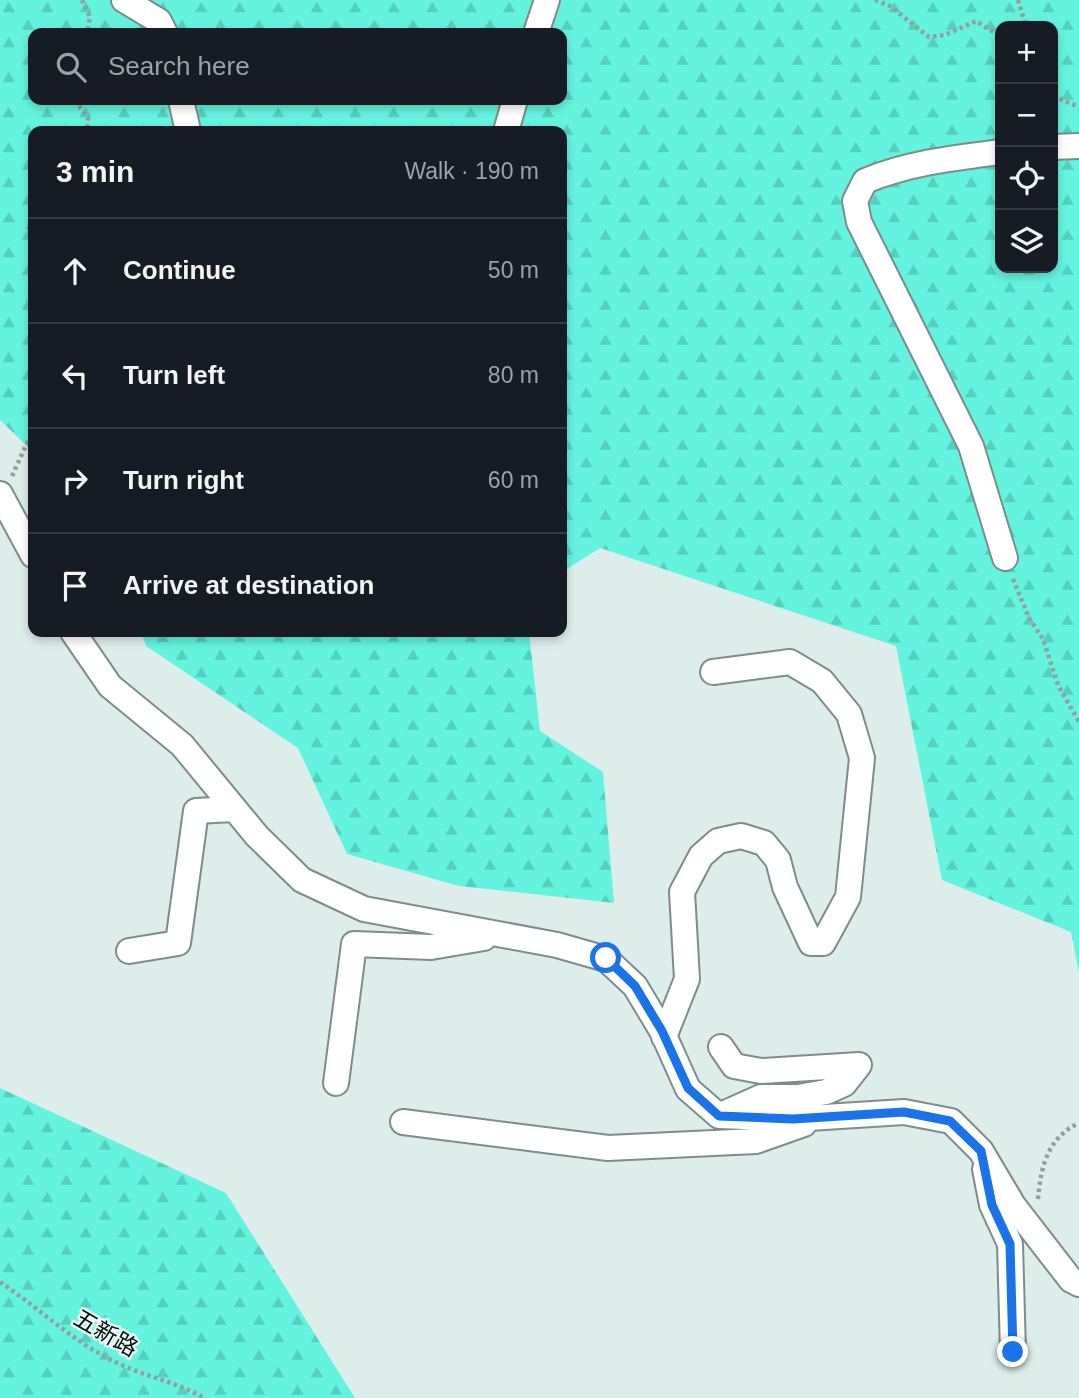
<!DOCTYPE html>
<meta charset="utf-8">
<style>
body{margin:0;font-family:Helvetica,"Noto Sans SC",sans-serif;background:#20242c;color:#f1f3f6}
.controls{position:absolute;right:21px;top:21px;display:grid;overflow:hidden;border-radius:14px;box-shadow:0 4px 10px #0003}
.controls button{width:63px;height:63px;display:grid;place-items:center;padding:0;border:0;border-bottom:2px solid #363941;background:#171b24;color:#f1f3f6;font:35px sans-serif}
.stop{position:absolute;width:21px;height:21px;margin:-16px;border:5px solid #1a73e8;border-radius:50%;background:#fff}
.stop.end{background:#1a73e8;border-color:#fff;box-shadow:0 2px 7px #0008}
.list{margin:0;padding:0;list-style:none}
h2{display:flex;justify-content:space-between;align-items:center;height:91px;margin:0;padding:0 28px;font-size:30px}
h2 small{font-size:23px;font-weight:400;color:#9ea1a6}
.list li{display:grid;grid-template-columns:46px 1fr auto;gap:21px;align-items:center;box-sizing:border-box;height:105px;padding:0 28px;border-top:2px solid #363941}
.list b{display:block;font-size:26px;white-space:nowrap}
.list em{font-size:23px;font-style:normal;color:#9ea1a6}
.icon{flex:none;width:38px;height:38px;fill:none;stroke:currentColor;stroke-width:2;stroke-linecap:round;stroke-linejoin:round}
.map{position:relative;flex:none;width:1079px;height:1398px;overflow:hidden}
.search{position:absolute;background:#171b24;box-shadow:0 4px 10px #0003;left:28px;top:28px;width:539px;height:77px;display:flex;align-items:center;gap:18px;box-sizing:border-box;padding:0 24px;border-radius:14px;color:#9ea1a6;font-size:26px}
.panel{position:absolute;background:#171b24;box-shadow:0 4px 10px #0003;left:28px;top:126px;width:539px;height:511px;border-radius:14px}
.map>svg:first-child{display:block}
.forest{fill:url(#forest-firs);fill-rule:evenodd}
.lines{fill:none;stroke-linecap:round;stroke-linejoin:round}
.minor-casing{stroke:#7d8d8a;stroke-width:28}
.path{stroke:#93a09e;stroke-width:4.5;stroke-dasharray:3.5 3.5;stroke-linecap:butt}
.minor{stroke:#fff;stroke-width:24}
.route{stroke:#1a73e8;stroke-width:9}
.labels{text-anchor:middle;stroke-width:5;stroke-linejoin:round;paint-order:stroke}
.street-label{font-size:23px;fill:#070d0c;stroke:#e9fbf7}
</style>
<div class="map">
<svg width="1079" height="1398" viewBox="0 0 1079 1398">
<defs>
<pattern id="forest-firs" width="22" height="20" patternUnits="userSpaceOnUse" patternTransform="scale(1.75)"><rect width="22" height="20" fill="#64f3df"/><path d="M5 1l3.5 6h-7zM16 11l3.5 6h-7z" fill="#55cfbe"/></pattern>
</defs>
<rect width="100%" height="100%" fill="#dcedea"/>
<path class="forest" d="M0,0H1079V973L1071,932L942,880L896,646L600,548L562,572V131H33V452L0,420ZM1000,26H1053V268H1000ZM33,33H562V100H33Z
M141,632H529L540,731L603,772L614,903L459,886L347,854L298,748L146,646Z
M0,1088L226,1193L355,1398H0Z"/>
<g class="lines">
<g class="minor-casing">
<path id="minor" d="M124,0L159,21L165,33
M536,33L547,0
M181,100L188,131
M506,131L515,100
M1053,147L1079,146
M1000,152C953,158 909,163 865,181L855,201L859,222L971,446L1005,558
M0,494L33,555
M73,632L110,686L182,745L257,836L302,880L364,909L557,945L606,959L635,986L662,1031L688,1089L719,1116L793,1119L904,1112L951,1121L981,1151L1013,1205L1071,1280L1079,1284
M129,951L178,943L196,811L234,809
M664,1037L687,979L682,892L701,856L718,841L741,836L764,843L778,860L785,887L811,943H823L848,897L862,758L849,714L822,681L790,662L713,672
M721,1047L734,1066L761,1071L859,1065L844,1084L826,1092L798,1097H761L723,1114
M336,1083L354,944L431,947L484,938
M403,1122L608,1148L756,1141L804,1124
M985,1169L992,1205L1010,1244L1013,1352"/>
</g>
<path class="path" d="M82,0L90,17L87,33
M875,0L890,6L929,37L945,35L976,21L1000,36
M1018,0L1026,26
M1053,96L1079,107
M75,100L88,119L87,131
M33,220L29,228L33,232
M12,476L33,430
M1013,579L1029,618L1043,639L1058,685L1079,722
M1038,1199C1041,1167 1047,1138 1079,1123
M0,1282C42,1310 77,1346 124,1366C151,1378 179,1383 204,1398"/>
<use href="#minor" class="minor"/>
</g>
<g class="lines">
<path class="route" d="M606,958L635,986L662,1031L688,1088L719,1116L793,1119L904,1112L950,1121L981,1151L992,1205L1010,1244L1013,1352"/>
</g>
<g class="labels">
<g class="street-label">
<text transform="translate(106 1333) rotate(30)" y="8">五新路</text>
</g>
</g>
</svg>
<div class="controls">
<button>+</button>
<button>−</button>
<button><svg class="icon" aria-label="locate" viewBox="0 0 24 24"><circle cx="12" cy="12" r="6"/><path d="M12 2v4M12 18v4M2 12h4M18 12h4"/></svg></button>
<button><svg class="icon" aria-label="layers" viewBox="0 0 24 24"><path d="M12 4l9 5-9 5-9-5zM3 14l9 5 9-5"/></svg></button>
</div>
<div class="stop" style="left:606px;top:958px"></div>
<div class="stop end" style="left:1013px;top:1352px"></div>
<div class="search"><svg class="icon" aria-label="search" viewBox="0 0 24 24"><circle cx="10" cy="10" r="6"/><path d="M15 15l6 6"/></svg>Search here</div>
<section class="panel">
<h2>3 min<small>Walk · 190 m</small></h2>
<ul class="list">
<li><svg class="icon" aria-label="ahead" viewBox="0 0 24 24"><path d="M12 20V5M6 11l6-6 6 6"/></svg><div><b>Continue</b></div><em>50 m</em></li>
<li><svg class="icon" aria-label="left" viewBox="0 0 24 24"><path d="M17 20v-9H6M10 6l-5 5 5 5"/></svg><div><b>Turn left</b></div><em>80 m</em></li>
<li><svg class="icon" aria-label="right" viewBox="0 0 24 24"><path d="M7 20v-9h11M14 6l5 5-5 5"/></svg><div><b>Turn right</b></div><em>60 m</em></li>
<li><svg class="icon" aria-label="arrive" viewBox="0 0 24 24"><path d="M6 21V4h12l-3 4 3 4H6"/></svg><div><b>Arrive at destination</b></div></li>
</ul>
</section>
</div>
